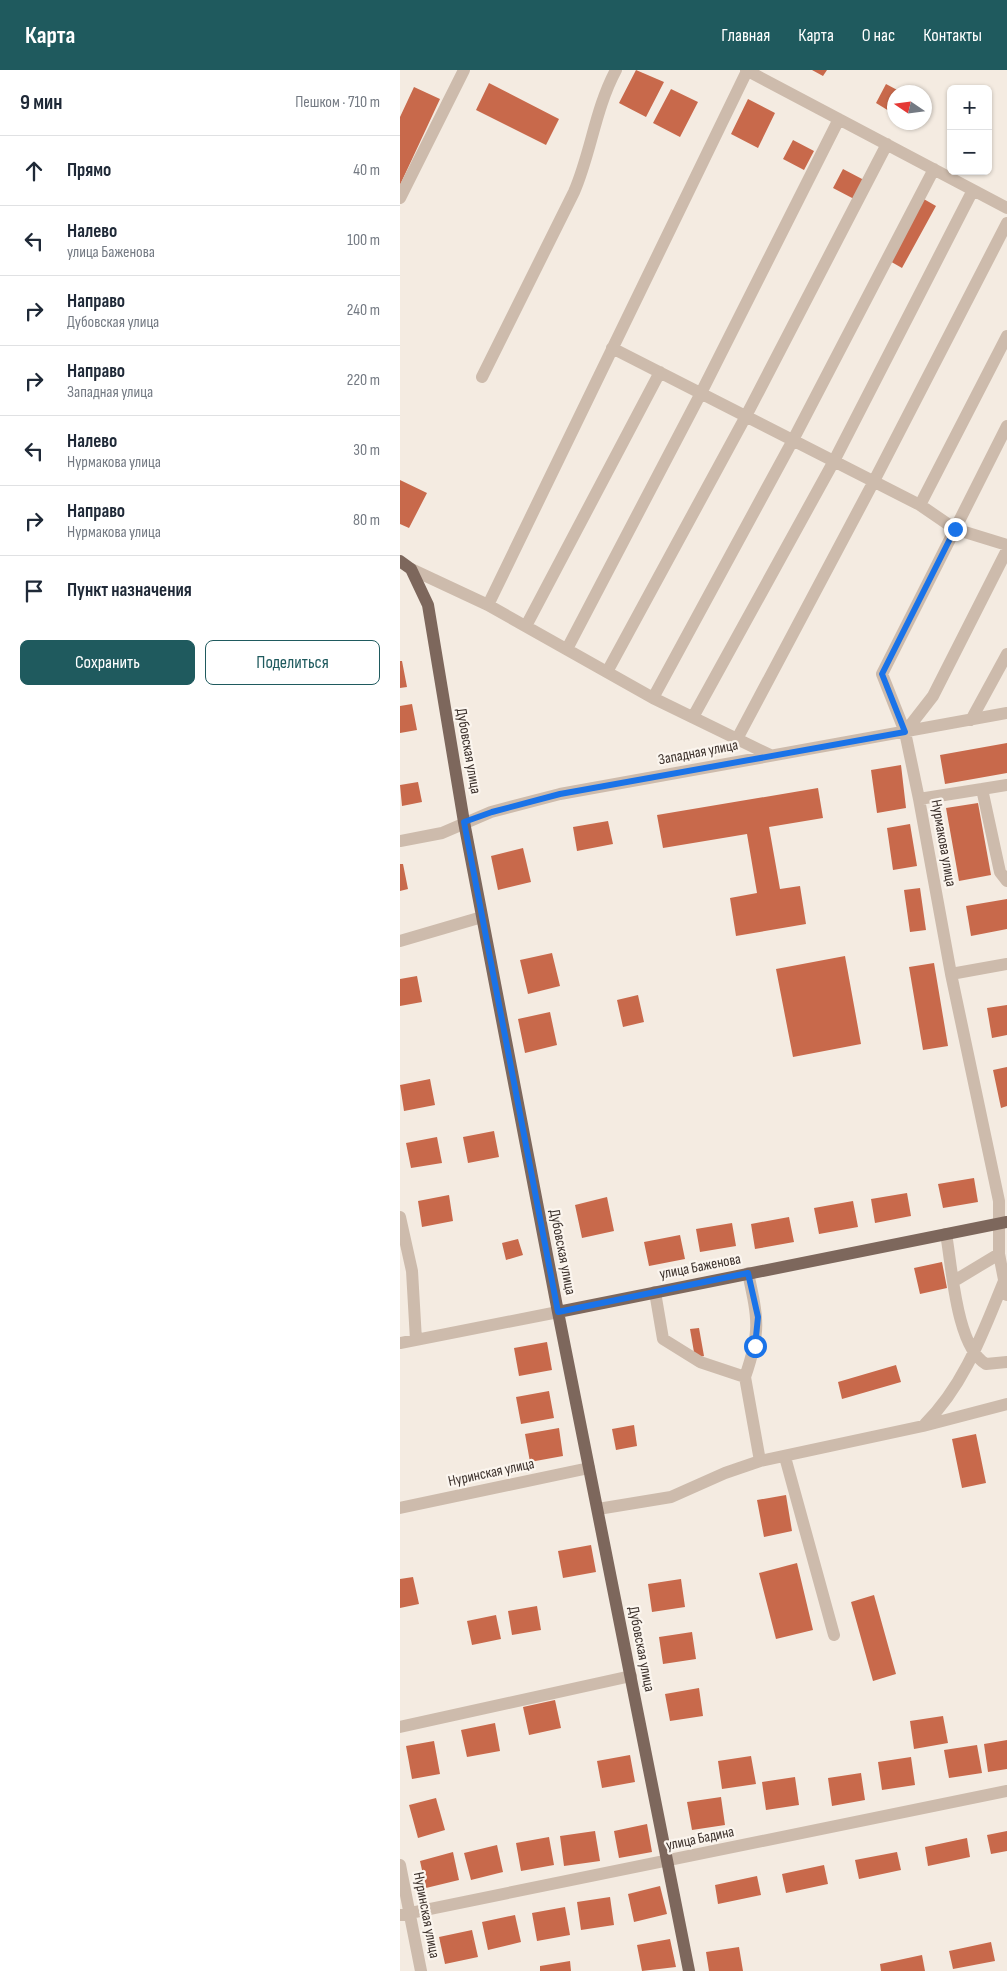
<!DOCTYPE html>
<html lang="ru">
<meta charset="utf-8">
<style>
body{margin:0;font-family:"Sofia Sans Condensed",sans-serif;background:#f2f2f3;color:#1f2937}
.controls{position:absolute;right:15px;top:15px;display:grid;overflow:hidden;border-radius:8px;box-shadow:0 1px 4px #0004}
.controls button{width:45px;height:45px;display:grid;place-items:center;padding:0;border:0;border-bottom:1px solid #e0e1e3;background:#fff;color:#1f2937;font:25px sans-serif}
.compass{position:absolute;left:487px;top:15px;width:45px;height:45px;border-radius:50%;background:#fff;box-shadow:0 1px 4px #0004;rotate:283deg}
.stop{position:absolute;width:15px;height:15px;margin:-11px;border:4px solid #1a73e8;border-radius:50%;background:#fff}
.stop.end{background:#1a73e8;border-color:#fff;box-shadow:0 1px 5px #0008}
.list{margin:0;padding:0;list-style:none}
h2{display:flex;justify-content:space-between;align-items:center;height:65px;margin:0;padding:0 20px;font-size:21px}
h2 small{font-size:16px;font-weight:400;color:#747a83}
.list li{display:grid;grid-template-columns:32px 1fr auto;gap:15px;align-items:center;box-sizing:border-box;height:70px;padding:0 20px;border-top:1px solid #e0e1e3}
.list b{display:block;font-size:19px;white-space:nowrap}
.list p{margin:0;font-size:16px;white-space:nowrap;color:#747a83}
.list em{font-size:16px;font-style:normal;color:#747a83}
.actions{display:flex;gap:10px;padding:15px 20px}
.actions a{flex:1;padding:11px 0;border:1px solid #1f5a5e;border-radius:8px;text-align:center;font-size:18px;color:#1f5a5e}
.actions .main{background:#1f5a5e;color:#fff}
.icon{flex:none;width:28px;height:28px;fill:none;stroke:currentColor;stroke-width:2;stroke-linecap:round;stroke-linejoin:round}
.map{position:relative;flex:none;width:607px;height:1901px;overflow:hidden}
header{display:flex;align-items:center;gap:30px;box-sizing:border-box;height:70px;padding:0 25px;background:#1f5a5e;color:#fff}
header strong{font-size:24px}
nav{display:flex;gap:28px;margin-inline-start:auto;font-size:18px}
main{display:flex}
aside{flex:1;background:#fff}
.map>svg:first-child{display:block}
.building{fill:#c8694b}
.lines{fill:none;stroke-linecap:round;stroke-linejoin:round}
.minor{stroke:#cdbbac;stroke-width:12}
.major{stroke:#7d675c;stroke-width:12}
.route{stroke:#1a73e8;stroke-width:6}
.labels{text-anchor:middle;stroke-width:4.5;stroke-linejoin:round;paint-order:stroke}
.street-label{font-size:15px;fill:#3b302b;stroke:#fbf5ee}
</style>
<header>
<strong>Карта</strong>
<nav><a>Главная</a><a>Карта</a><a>О нас</a><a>Контакты</a></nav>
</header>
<main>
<aside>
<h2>9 мин<small>Пешком · 710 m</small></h2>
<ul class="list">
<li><svg class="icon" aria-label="ahead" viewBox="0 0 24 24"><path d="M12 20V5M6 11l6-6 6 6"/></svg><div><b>Прямо</b></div><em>40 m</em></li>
<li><svg class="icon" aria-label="left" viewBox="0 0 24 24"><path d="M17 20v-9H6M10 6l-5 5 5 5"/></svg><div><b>Налево</b><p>улица Баженова</p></div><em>100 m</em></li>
<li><svg class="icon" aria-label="right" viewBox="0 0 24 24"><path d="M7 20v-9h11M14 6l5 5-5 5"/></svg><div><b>Направо</b><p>Дубовская улица</p></div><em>240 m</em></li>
<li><svg class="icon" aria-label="right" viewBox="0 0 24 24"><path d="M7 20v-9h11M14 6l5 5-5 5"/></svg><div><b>Направо</b><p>Западная улица</p></div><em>220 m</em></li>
<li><svg class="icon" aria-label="left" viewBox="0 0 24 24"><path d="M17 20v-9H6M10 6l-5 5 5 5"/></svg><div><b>Налево</b><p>Нурмакова улица</p></div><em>30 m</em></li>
<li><svg class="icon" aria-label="right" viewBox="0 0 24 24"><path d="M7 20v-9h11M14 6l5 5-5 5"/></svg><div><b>Направо</b><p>Нурмакова улица</p></div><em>80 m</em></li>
<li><svg class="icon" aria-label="arrive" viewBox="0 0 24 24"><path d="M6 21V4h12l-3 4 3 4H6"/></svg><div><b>Пункт назначения</b></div></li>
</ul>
<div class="actions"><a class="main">Сохранить</a><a>Поделиться</a></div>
</aside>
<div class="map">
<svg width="607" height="1901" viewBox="0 0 607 1901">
<rect width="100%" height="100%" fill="#f4ebe1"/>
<path class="building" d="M236,0L264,12L246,47L219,33Z
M412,0H427L423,6Z
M89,13L159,49L146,75L76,40Z
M486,14L501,22H494V44L476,33Z
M14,17L40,29L0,115V47Z
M271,19L298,32L280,67L253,53Z
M348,29L375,43L358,78L331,64Z
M393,70L414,81L404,100L383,89Z
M443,99L464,110L454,129L433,118Z
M522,128L536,136L502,198L488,190Z
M0,410L27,423L9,458L0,454Z
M0,591H2L7,617L0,618Z
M12,634L17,660L0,663V636Z
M607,673V703L545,714L540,685Z
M501,695L506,738L477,743L471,700Z
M18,712L22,732L2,736L0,715Z
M418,718L423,748L369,757L380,819L400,816L406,854L336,866L330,828L357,823L347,764L263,778L257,745Z
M578,733L591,805L559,811L546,738Z
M208,751L213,774L177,781L173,757Z
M510,754L517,796L493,800L487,758Z
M123,778L131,812L98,820L91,786Z
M0,794H3L8,819L0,821Z
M520,818L526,860L510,862L504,820Z
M607,829V859L571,866L566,836Z
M152,883L160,916L128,924L120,890Z
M445,886L461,974L393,987L376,899Z
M534,893L548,976L523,980L509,897Z
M17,906L22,932L0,936V909Z
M238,925L244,952L223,957L217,930Z
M607,935V965L592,968L587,938Z
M150,942L157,975L125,983L118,949Z
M607,997V1036L601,1038L593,1000Z
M30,1009L35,1035L4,1041L0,1015Z
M94,1061L99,1087L68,1093L63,1067Z
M37,1067L42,1093L11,1098L6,1073Z
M574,1108L578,1132L543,1138L538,1114Z
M507,1123L511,1146L475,1153L471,1129Z
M49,1125L53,1151L22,1157L18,1131Z
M207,1127L214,1161L182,1168L175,1135Z
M453,1131L458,1157L419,1164L414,1138Z
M389,1147L394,1172L355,1179L351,1154Z
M332,1153L336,1176L300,1182L296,1159Z
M280,1165L285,1189L249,1196L244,1172Z
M118,1169L123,1185L106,1190L102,1173Z
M542,1192L547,1218L520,1224L514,1198Z
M299,1258L304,1286L295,1288L290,1259Z
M147,1272L152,1300L119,1306L114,1278Z
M496,1295L501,1312L442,1329L438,1312Z
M149,1321L154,1348L121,1354L116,1327Z
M234,1355L237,1376L216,1380L212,1359Z
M159,1358L163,1386L130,1392L125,1364Z
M576,1364L586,1413L562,1418L552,1369Z
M386,1425L392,1461L364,1467L357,1430Z
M191,1475L196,1502L163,1508L158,1481Z
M397,1493L413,1560L376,1569L359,1503Z
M13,1507L19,1534L0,1538V1509Z
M281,1509L285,1537L252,1542L248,1514Z
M474,1525L496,1604L473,1611L451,1532Z
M137,1536L141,1560L112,1565L108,1541Z
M96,1545L101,1569L72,1575L67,1551Z
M292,1562L296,1589L263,1594L259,1567Z
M299,1618L303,1646L270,1651L265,1624Z
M155,1630L161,1658L129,1665L123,1637Z
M543,1646L548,1673L514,1679L510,1651Z
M95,1653L100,1681L67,1687L61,1660Z
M607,1670V1699L588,1702L584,1674Z
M34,1671L40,1704L12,1709L6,1676Z
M577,1675L582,1703L549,1708L544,1680Z
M230,1685L235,1712L202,1718L197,1691Z
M351,1686L356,1714L322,1719L318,1691Z
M511,1687L515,1715L482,1720L478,1692Z
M461,1703L465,1730L432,1736L428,1708Z
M395,1707L399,1735L366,1740L362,1712Z
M321,1727L325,1755L292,1760L287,1732Z
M36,1728L45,1760L18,1768L9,1735Z
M247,1754L252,1782L219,1788L214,1761Z
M195,1761L200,1791L164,1796L160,1766Z
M607,1761V1781L591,1784L587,1765Z
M149,1767L154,1795L121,1801L116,1773Z
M567,1768L570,1787L528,1796L525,1777Z
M97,1775L103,1802L71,1810L64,1783Z
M53,1782L59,1810L26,1818L20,1791Z
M497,1782L501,1800L459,1809L455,1790Z
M424,1795L428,1814L386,1823L382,1804Z
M357,1806L361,1825L318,1834L315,1815Z
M260,1816L267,1844L234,1852L228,1824Z
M210,1827L214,1855L181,1860L177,1832Z
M165,1837L170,1865L137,1871L132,1843Z
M115,1845L121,1872L88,1880L82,1852Z
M72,1860L78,1887L45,1894L39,1867Z
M270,1869L276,1897L242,1901L237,1875Z
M591,1872L595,1891L553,1899L549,1881Z
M339,1877L343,1901H309L306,1882Z
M522,1885L525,1901H481L480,1894Z
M170,1891L171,1901H140V1896Z"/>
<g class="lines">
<path class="minor" d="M346,0L607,138
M0,128L64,0
M212,278L520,435L555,459L607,475
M82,307L174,122C191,83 195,39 216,0
M607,356L482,604L505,662L519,729L551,904L599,1131V1184L607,1225
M520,435L607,266
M11,499L88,535L253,628L370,685
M88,535L347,1
M126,556L260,302
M167,579L301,323L439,49
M207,602L346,346L487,74
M253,628L393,370L534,99
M293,647L434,391L573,120
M571,650L607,584
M505,662L533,626L607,480
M337,669L474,411L607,153
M582,719L607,715
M519,729L582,719L600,802L607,811
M0,771L42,763L91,742L160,724L607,643
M0,871L82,847
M551,904L607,894
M0,1147L12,1201L16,1270
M546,1164C552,1196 556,1277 586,1294L607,1292
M554,1211L599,1184
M255,1222L263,1269L300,1292L345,1307L360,1391
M0,1273L158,1242
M345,1307C361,1261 358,1249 348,1203
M525,1354C565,1314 583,1262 604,1211
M385,1387L434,1565
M0,1438L189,1398
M198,1439L271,1427L325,1403L360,1391L523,1356L607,1334
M0,1657L231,1606
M0,1795L21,1901
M0,1845L607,1721"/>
<path class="major" d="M0,491L11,499L28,535L64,752L158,1242L289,1901
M158,1242L607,1152"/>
</g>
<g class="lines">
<path class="route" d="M355,1276L358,1247L348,1203L158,1242L64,752L92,742L160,724L505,662L482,604L555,459"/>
</g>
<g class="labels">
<g class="street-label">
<text transform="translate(69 681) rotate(80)" y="5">Дубовская улица</text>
<text transform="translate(298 682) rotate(-11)" y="5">Западная улица</text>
<text transform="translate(544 773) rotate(80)" y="5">Нурмакова улица</text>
<text transform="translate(163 1182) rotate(79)" y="5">Дубовская улица</text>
<text transform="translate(300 1196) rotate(-11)" y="5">улица Баженова</text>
<text transform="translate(91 1402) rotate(-12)" y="5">Нуринская улица</text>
<text transform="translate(242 1579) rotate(79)" y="5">Дубовская улица</text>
<text transform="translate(300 1768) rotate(-12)" y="5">улица Бадина</text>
<text transform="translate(27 1845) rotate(79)" y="5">Нуринская улица</text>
</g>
</g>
</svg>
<div class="controls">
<button>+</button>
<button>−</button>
</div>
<svg class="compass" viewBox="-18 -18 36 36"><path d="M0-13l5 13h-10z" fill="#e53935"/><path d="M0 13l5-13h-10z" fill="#747a83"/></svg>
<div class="stop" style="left:355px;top:1276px"></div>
<div class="stop end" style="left:555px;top:459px"></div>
</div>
</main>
